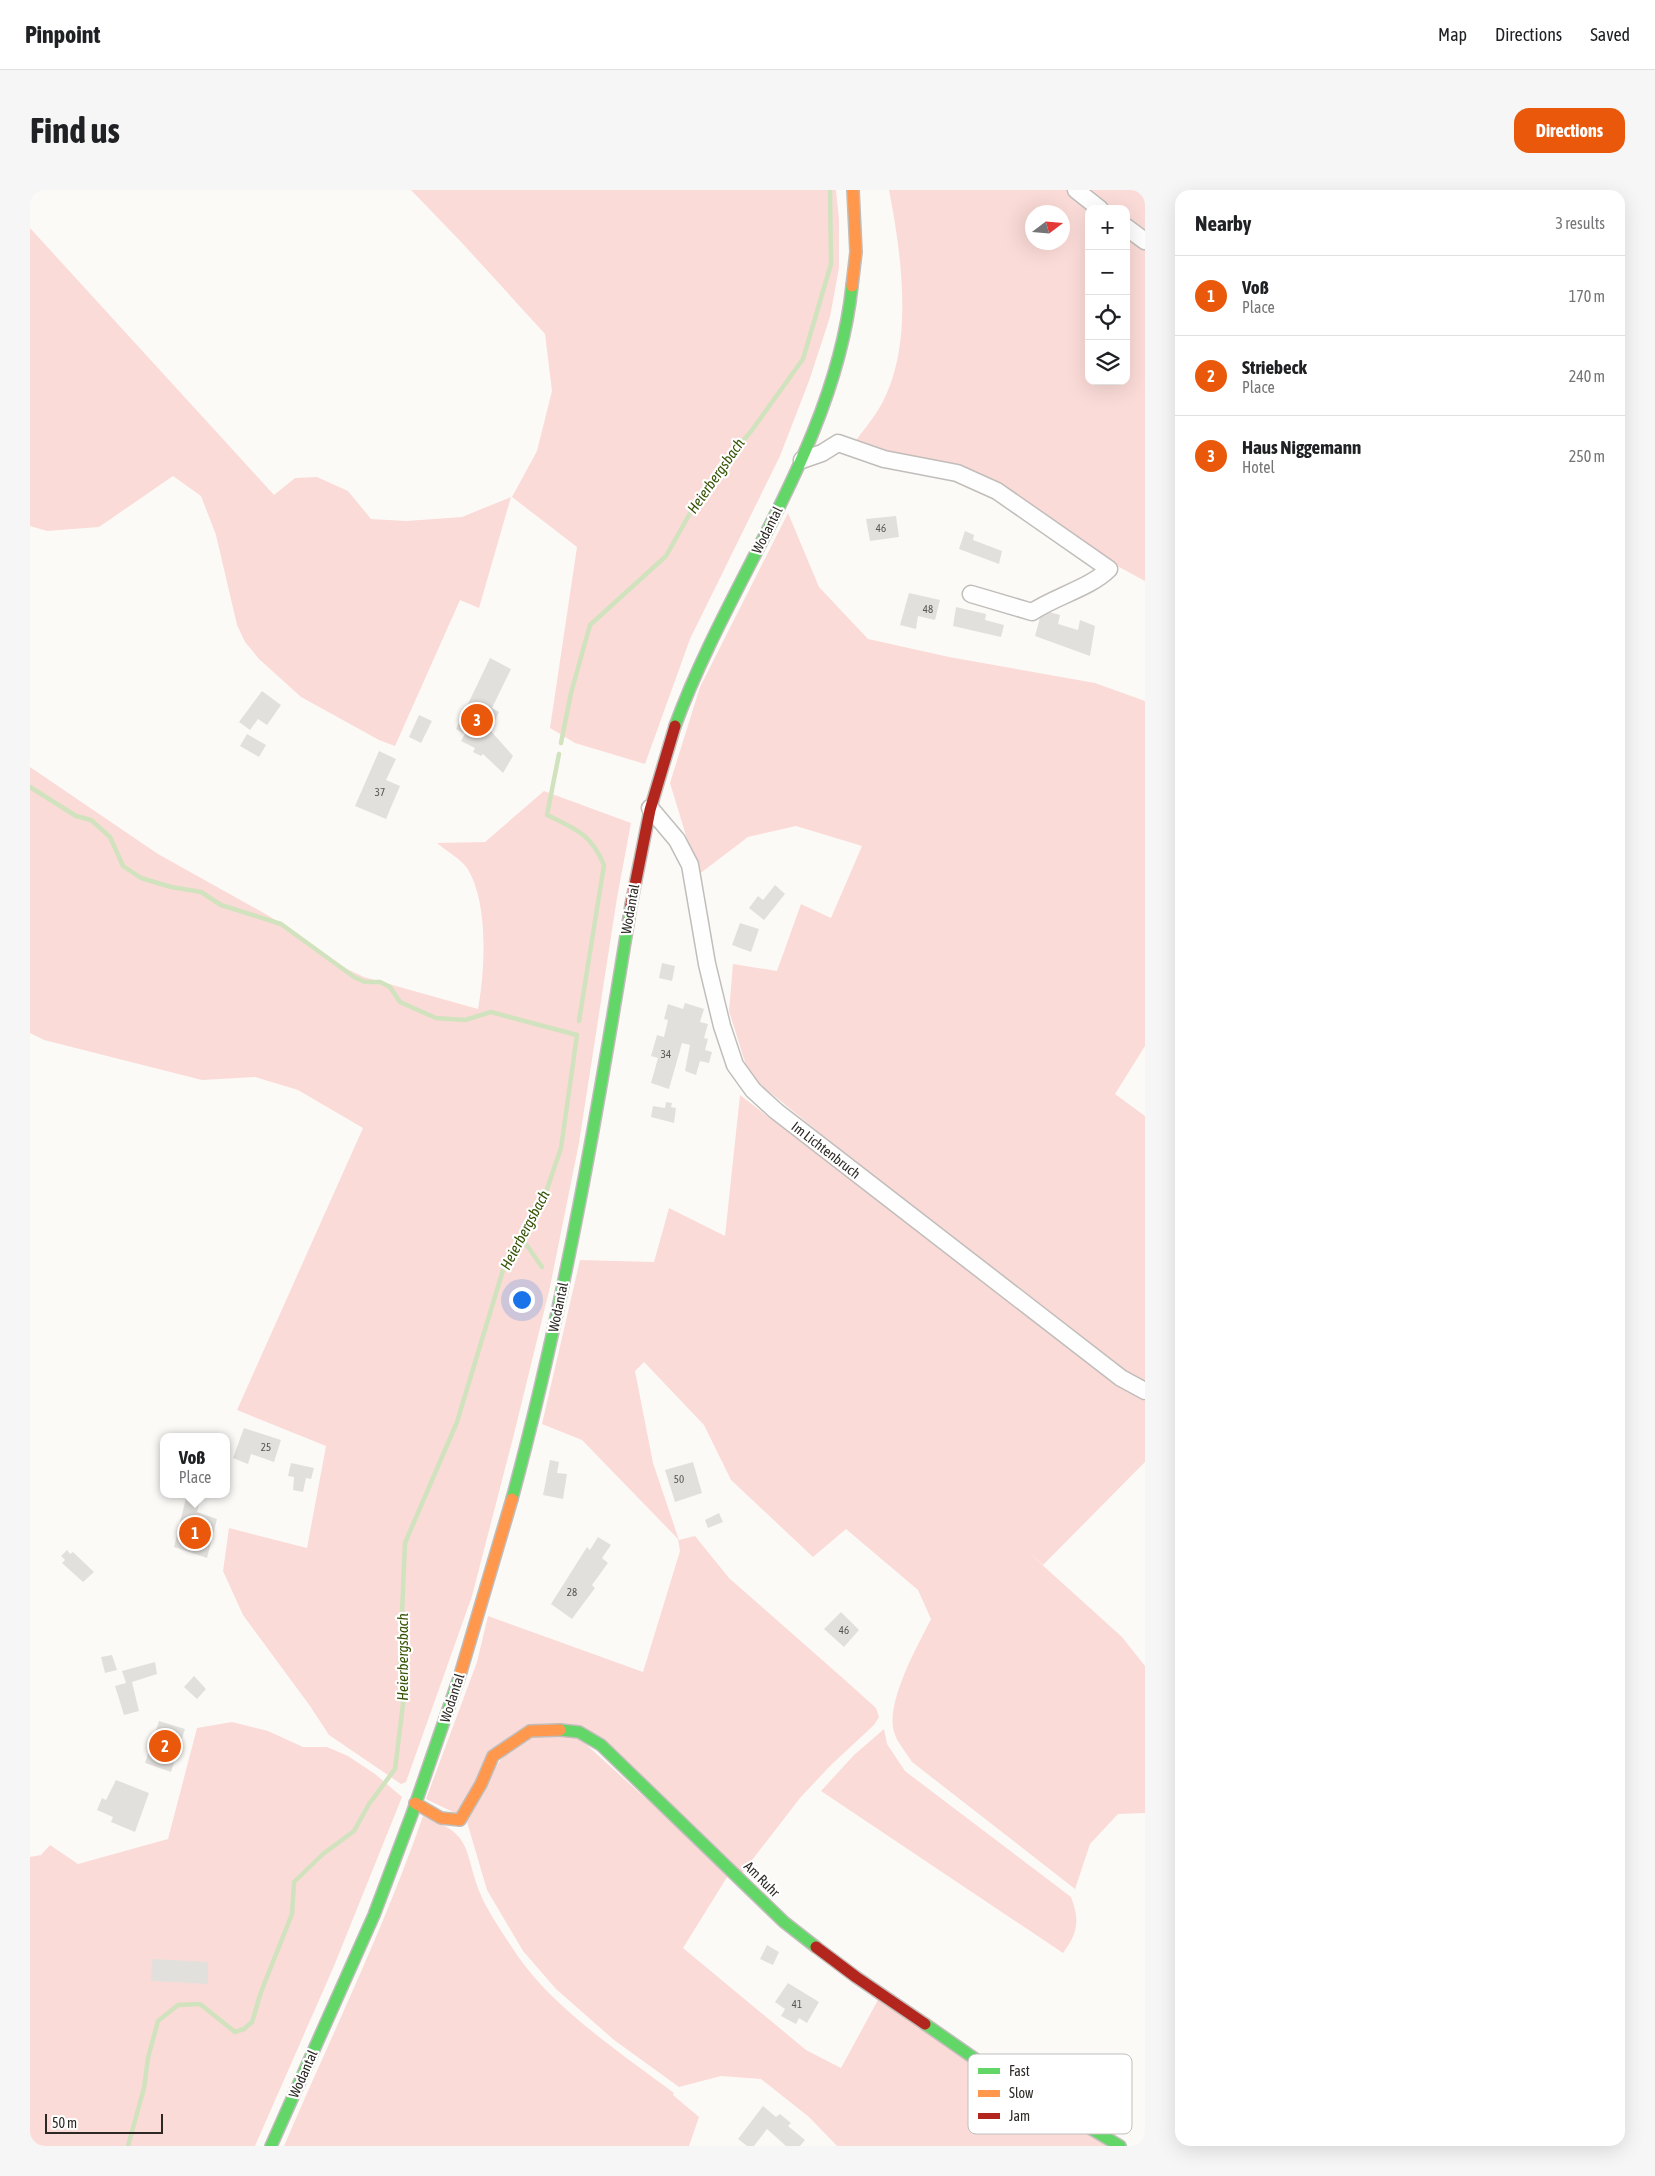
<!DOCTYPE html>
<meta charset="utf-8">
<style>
body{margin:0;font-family:"Asap Condensed",sans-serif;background:#f6f6f6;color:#202124}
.controls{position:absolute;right:15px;top:15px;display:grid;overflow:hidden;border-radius:10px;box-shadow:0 5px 20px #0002}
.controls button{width:45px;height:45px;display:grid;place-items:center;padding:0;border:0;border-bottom:1px solid #e0e0e0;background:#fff;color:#202124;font:25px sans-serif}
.compass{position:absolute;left:995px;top:15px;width:45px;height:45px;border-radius:50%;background:#fff;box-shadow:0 5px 20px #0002;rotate:74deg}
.scale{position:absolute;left:15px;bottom:12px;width:118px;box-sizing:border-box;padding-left:5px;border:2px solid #2c2925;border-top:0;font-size:14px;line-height:18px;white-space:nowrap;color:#2c2925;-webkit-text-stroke:4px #fff;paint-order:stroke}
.you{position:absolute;left:491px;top:1109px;width:18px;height:18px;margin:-12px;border:4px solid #fff;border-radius:50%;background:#1a73e8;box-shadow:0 0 0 8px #1a73e833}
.badge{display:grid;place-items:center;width:32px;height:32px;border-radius:50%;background:#ea580c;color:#fff;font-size:16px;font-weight:700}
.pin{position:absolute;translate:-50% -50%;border:2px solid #fff;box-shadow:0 1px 5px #0006}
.popup{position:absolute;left:130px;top:1243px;width:70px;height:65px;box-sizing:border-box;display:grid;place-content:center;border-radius:10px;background:#fff;filter:drop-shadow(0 1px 4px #0005);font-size:16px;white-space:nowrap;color:#757577}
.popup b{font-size:19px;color:#202124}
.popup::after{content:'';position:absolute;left:50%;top:100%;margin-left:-10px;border:10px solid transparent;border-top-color:#fff}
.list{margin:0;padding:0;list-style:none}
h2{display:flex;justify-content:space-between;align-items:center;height:65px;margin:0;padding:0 20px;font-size:21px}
h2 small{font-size:16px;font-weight:400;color:#757577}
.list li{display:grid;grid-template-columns:32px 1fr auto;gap:15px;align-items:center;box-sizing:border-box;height:80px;padding:0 20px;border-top:1px solid #e0e0e0}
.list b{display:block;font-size:19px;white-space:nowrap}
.list p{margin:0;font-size:16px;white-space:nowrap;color:#757577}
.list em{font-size:16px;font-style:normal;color:#757577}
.icon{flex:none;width:28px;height:28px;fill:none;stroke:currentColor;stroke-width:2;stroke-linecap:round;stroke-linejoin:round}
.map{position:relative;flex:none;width:1115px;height:1956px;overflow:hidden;border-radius:15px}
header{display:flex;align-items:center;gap:30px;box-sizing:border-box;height:70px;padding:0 25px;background:#fff;border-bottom:1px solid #e0e0e0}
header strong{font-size:24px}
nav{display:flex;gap:28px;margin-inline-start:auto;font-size:18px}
.intro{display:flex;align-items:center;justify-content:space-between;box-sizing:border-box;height:120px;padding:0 30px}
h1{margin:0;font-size:35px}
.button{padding:12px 22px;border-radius:15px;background:#ea580c;color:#fff;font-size:18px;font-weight:700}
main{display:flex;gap:30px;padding:0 30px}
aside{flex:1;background:#fff;border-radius:15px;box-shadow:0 5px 20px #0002}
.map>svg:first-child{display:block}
.green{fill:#fbdbd7;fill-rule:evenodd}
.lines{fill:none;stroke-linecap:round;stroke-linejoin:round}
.stream{stroke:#d1e2be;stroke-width:4.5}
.building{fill:#e2e0dd}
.street-casing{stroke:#c0bdba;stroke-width:19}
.fast-casing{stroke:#c0bdba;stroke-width:14}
.slow-casing{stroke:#c0bdba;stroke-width:14}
.jam-casing{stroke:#c0bdba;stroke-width:14}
.street{stroke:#fffefe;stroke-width:16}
.fast{stroke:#63d668;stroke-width:11}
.slow{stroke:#ff974d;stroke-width:11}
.jam{stroke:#b3261e;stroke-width:11}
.labels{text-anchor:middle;stroke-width:4.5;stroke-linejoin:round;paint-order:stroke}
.number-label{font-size:11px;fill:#5a5753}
.street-label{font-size:14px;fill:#2c2925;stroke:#fff}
.water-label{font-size:15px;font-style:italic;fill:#345103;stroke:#fff}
.key{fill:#fff;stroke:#c0bfbe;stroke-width:1}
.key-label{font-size:14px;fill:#2c2925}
</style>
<header>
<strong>Pinpoint</strong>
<nav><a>Map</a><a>Directions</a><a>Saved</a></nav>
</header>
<div class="intro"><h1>Find us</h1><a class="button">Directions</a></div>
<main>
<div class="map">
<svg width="1115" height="1956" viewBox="0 0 1115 1956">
<rect width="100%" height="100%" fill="#fcfaf7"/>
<path class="green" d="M381,0H806L809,29V78L800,127L779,191L750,266L660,449L615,574L545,553L520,538L547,357L482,307L507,261L522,201L515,144L433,54Z
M859,0H1115V391L1078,371L968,295L824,253C835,238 849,222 856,205C883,146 871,62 859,0ZM1059,19H1096V191H1059ZM1002,22H1032V52H1002Z
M0,38L244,305L265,288L287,287L318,301L341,329L376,331L432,327L481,307L449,418L430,410L365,556L349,550L271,507L229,469L215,452L207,435L186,345L171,306L143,286L69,337L17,341L0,336Z
M758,323L789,397L838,449L919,467L1065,493L1115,511V856L1085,904L1115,926V1194L1094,1183L847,990L719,885L699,821L703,774L747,781L771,714L801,728L832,656L766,636L718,647L668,685L640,593L670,497Z
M0,577L128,664L239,726L317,779L334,787L448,819C455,780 459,713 437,678C431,669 416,661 407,653L455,652L514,601L601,633L587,708L549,953L520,1097L483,1248L442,1406L376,1592L371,1594L299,1545L280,1516L213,1425L193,1381L199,1338L277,1358L296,1256L207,1220L333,938L268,900L225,887L172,890L14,850L0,843Z
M710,905L1089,1197L1115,1211V1272L1013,1375L998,1362L1092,1447L1115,1476V1623L1088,1624L1060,1654L1045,1699L882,1572C877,1563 869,1555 865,1545C853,1516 888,1455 901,1429L888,1400L816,1339L783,1367L701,1290L674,1235L614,1172L605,1181L623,1273L649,1350L665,1346L699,1388L816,1491L846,1518L849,1527L844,1535L801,1575L770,1608L712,1683L574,1553L498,1536L427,1624L396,1609L447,1472L458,1426L613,1482L650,1361L648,1349L552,1250L512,1234L550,1070L624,1072L639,1018L695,1046Z
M202,1532L238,1541L273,1557H297L318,1566L345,1584L372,1607L304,1776L225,1956H0V1667L11,1665L20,1655L48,1674L138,1649L167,1538Z
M854,1539L857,1554L875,1581L1041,1707C1050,1730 1048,1743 1033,1763L791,1601L824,1565Z
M502,1547H548L699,1684L653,1758L776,1860L811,1878L849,1808L1082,1956H807L779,1927L731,1889L691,1886L649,1897L584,1850L526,1799L493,1761L457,1700L437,1632L466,1570Z
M393,1626C444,1645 433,1659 450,1703C457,1721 476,1748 487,1765C522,1817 593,1865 644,1903L643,1905L669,1927L659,1956H254C301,1846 354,1739 393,1626Z"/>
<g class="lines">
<path class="stream" d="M531,553L541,503L560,435L636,366L672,302L722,240L773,169L801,74L800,0
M529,564L517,625C546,639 561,644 574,675L549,831
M0,597L46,626L61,630L80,647L93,676L111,688L141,697L171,702L191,715L251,734L324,787L335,792H350L360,797L370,812L406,828L435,830L461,822L547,845L531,958L517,999L473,1080L427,1232L375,1353L370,1469L373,1514L365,1579L339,1614L324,1641L293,1664L264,1692L262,1724L231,1802L222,1832L214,1839L205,1842L170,1814L148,1815L128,1831L118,1868L114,1898L98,1956
M491,1047L512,1077"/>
</g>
<path class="building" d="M866,326L869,347L840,351L836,329Z
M935,341L944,345L943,350L972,361L969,374L929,359Z
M879,403L910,410L905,430L888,426L886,439L870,435Z
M926,417L956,424L955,430L974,435L971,447L923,436Z
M1012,420L1030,425L1028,434L1048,440L1050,430L1065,436L1060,466L1005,446Z
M460,468L481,479L462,518L469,522L460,540L483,566L473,583L453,564L451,566L443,562L445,558L431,551L435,544L426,539Z
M232,501L251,515L237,535L228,529L220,540L209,532Z
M389,525L402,531L391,553L379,547Z
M217,544L236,555L229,567L210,556Z
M349,561L366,569L356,590L370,596L356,629L325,616Z
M745,695L755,704L734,730L719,718L728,706L733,710Z
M710,733L729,739L721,762L702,755Z
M632,773L645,776L642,791L629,788Z
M655,813L674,819L670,832L678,834L674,848L678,849L675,860L682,862L679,873L670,871L666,885L655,881L660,855L652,853L639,899L621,893L628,868L621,866L627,845L634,847L638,830L634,829L638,814L653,819Z
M636,912L642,913L641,917L646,918L644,933L621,927L623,916L635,918Z
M214,1238L251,1250L244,1272L221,1264L218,1274L203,1268Z
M520,1270L529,1272L527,1283L537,1284L533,1309L513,1305Z
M663,1272L672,1303L645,1312L635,1280Z
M261,1273L284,1278L281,1289L276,1288L273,1302L263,1300L264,1287L258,1286Z
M157,1304H172L167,1322L187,1329L177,1368L144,1357Z
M689,1323L693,1332L678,1338L675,1330Z
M568,1347L581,1355L572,1368L578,1373L562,1395L565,1398L542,1429L521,1414L557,1357L560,1360Z
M37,1360L40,1364L43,1362L64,1382L53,1392L32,1373L35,1370L31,1366Z
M811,1422L829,1440L814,1457L794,1439Z
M82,1465L87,1480L75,1483L71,1467Z
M125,1472L127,1484L102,1492L109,1521L94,1525L85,1496L96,1493L92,1481Z
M164,1486L176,1499L167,1509L154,1497Z
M129,1531L155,1539L141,1582L115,1573Z
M86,1590L119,1603L105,1642L81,1632L83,1627L67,1620L72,1608L76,1610Z
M737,1755L749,1762L743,1775L730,1769Z
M122,1769L178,1772V1794L121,1791Z
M758,1793L789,1812L777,1833L769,1828L766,1834L751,1826L755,1819L745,1812Z
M733,1916L746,1927L750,1924L761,1933L758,1936L775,1950L770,1956H756L737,1939L724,1956H717L708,1949Z"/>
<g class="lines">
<g class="street-casing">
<path id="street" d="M1046,0L1070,19
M1096,37L1115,51
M772,270L792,263L808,253L854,269L927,283L967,301L1079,379C1060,398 1026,406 1002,422L941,404
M620,618L647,650L660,675L677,774L692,836L705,875L723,900L746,921L1091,1188L1115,1201"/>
</g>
<g class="fast-casing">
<path id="fast" d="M645,536C699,388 805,256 822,96
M482,1309C535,1113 569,915 601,715
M530,1540L549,1542L571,1555L754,1732L786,1757
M895,1834L951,1873L1090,1956
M241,1956L344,1725L382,1624L430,1485"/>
</g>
<g class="slow-casing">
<path id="slow" d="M822,96L826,62L823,0
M430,1485L482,1309
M385,1613L411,1628L430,1630L451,1594L463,1566L500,1541L530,1540"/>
</g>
<g class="jam-casing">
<path id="jam" d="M601,715L620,620L645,536
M786,1757L826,1787L895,1834"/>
</g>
<use href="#street" class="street"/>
<use href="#fast" class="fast"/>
<use href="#slow" class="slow"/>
<use href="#jam" class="jam"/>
</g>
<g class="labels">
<g class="number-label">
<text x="851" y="342">46</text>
<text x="898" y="423">48</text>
<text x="350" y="606">37</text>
<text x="636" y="868">34</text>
<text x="236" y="1261">25</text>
<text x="649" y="1293">50</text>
<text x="542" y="1406">28</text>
<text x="814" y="1444">46</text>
<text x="767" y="1818">41</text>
</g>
<g class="street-label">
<text transform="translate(737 340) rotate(-63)" y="5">Wodantal</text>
<text transform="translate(600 719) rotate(-80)" y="5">Wodantal</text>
<text transform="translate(796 960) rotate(38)" y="5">Im Lichtenbruch</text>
<text transform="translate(528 1117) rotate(-78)" y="5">Wodantal</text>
<text transform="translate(422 1508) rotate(-72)" y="5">Wodantal</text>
<text transform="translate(732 1689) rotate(45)" y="5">Am Ruhr</text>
<text transform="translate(273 1884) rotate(-66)" y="5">Wodantal</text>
</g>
<g class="water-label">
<text transform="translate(686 286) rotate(-55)" y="5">Heierbergsbach</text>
<text transform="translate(495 1040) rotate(-62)" y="5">Heierbergsbach</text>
<text transform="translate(373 1467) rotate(-90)" y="5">Heierbergsbach</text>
</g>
</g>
<rect x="938" y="1864" width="164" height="80" rx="8" class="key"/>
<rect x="948" y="1878" width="22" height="6" fill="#63d668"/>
<rect x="948" y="1900" width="22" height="7" fill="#ff974d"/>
<rect x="948" y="1923" width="22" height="6" fill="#b3261e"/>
<g class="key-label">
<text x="979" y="1886">Fast</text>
<text x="979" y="1908">Slow</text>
<text x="979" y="1931">Jam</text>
</g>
</svg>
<div class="controls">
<button>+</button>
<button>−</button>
<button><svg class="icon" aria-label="locate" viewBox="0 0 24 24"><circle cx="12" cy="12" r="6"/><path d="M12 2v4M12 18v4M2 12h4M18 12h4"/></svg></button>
<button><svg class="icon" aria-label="layers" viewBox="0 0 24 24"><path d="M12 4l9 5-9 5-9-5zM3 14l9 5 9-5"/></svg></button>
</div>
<svg class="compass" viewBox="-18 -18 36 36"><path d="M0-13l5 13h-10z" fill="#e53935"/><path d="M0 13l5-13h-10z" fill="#757577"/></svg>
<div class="scale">50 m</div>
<div class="you"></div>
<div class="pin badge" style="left:165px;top:1343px">1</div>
<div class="popup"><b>Voß</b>Place</div>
<div class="pin badge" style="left:135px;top:1556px">2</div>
<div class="pin badge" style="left:447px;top:530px">3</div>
</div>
<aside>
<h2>Nearby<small>3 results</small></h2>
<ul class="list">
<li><span class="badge">1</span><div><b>Voß</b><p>Place</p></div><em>170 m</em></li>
<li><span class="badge">2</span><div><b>Striebeck</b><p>Place</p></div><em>240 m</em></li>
<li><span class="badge">3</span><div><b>Haus Niggemann</b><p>Hotel</p></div><em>250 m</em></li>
</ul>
</aside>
</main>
